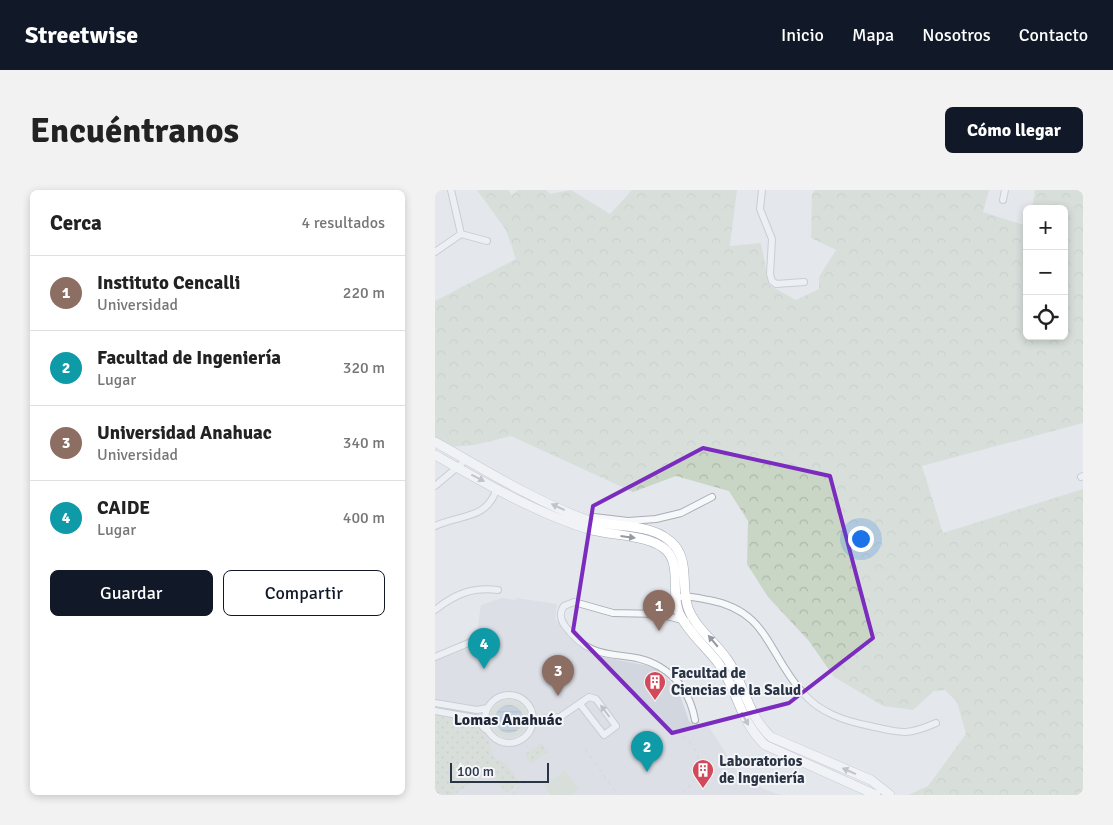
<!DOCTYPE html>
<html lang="es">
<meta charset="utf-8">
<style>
body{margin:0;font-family:Signika,sans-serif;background:#f2f2f2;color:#222}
.controls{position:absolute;right:15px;top:15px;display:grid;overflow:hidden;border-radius:8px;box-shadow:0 2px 8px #0003}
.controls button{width:45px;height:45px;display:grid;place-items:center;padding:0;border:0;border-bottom:1px solid #e0e0e0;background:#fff;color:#222;font:25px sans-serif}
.scale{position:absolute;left:15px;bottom:12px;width:99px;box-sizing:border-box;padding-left:5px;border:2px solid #2b3445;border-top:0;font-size:14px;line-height:18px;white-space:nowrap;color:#2b3445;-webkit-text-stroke:4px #f4f6f9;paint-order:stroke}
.you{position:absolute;left:425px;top:348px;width:18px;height:18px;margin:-12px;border:4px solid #fff;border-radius:50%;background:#1a73e8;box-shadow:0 0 0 8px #1a73e833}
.badge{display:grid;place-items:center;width:32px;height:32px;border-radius:50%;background:#111827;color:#fff;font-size:16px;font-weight:700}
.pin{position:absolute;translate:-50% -41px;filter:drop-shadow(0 1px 2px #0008)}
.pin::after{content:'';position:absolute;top:26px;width:18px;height:15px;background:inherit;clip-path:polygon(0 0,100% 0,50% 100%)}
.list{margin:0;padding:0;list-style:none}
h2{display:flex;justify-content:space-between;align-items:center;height:65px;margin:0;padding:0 20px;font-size:21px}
h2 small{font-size:16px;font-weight:400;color:#767676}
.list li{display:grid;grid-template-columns:32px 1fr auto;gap:15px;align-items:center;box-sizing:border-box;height:75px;padding:0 20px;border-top:1px solid #e0e0e0}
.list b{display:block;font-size:19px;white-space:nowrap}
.list p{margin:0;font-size:16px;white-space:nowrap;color:#767676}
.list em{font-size:16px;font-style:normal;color:#767676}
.actions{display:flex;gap:10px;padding:15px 20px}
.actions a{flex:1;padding:11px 0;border:1px solid #111827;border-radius:8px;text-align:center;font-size:18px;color:#111827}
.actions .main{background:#111827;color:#fff}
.icon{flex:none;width:28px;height:28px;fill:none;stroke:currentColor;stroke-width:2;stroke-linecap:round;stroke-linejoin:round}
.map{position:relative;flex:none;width:648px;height:605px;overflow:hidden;border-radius:8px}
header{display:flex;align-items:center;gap:30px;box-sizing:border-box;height:70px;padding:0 25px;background:#111827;color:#fff}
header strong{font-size:24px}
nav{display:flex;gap:28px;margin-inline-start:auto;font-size:18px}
.intro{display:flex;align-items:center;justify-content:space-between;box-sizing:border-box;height:120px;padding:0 30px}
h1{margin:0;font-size:35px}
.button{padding:12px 22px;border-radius:8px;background:#111827;color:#fff;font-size:18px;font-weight:700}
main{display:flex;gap:30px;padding:0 30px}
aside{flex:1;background:#fff;border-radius:8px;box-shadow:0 2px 8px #0003}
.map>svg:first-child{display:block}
.built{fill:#d2d6de}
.grass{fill:#c9d6c5}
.forest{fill:url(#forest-crowns)}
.park{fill:url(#park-dots)}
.water{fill:url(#water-rules)}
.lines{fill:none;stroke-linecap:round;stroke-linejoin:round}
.minor-casing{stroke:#a9aeb7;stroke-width:8}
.major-casing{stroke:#a3abb8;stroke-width:10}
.path{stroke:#c2c5cb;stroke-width:1;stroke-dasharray:4 4;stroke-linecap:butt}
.minor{stroke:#f7f8fa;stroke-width:6}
.major{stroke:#fff;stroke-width:9}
.oneway{fill:#959aa2}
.oneway2{fill:#9196a0}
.marked{fill:none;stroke:#7b2cbf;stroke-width:4;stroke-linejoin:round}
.labels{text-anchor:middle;stroke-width:4;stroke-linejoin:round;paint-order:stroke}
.poi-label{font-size:15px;font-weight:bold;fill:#2b3445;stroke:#f4f6f9;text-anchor:start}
.neighbourhood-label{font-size:16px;font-weight:bold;fill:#1d2536;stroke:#f4f6f9}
</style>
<header>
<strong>Streetwise</strong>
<nav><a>Inicio</a><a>Mapa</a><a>Nosotros</a><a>Contacto</a></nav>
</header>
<div class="intro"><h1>Encuéntranos</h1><a class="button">Cómo llegar</a></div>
<main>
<aside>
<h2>Cerca<small>4 resultados</small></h2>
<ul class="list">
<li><span class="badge" style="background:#8d6e63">1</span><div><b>Instituto Cencalli</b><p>Universidad</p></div><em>220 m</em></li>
<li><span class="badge" style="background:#0f9aa8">2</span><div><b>Facultad de Ingeniería</b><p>Lugar</p></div><em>320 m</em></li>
<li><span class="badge" style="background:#8d6e63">3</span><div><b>Universidad Anahuac</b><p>Universidad</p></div><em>340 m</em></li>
<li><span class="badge" style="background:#0f9aa8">4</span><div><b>CAIDE</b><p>Lugar</p></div><em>400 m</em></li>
</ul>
<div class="actions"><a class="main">Guardar</a><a>Compartir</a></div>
</aside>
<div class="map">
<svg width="648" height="605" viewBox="0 0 648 605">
<defs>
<pattern id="forest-crowns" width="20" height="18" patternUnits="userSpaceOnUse" patternTransform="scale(1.25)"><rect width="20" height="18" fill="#c9d6c5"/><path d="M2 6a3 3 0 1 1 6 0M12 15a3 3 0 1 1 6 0" fill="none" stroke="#adb8ab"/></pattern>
<pattern id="park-dots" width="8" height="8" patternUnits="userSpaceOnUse" patternTransform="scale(1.25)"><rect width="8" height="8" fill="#c9d6c5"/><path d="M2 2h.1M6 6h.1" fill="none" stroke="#adb8ab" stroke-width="1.8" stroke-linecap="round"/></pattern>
<pattern id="water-rules" width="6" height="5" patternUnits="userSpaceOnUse" patternTransform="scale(1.25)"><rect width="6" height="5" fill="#9fb4cc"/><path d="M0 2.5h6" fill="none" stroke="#8293a7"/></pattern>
</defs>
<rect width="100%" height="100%" fill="#e4e7ec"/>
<path class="built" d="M67,408L80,410L81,408L122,414L120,429L144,455L167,467L215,476L226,482L244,502L254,531L260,536L274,537L304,584L331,600L346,605H0V471L40,456L46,415Z"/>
<path class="grass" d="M55 529a19 19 0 1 1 38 0a19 19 0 1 1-38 0Z
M130,580L144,599L136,605H116L109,596Z"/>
<path class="forest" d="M42,0H73L77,5L83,0H111L115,4L136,0L175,24L197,0H302L295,56L326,53L334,95L361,110L384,99V87L401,60L376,48L377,4L380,0H554L548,22L592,36V146H629V19H597L600,0H648V233L487,276L508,343L648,299V605H473L493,596L531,544L522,512L510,500L499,501L478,520L448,516L399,487L374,451L333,407L312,374L313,331L294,301L241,286L198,302L76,246L40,255L0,258V111L81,69L71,40Z"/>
<path class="park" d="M0,523C31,528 52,531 58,567L71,573L85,593L71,603L54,580L19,605L0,603L2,601L0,597Z
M106,553L113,562L96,574L89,565Z"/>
<path class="water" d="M60 529a14 14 0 1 1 28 0a14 14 0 1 1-28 0Z"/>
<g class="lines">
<g class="minor-casing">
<path id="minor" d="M16,0L26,44
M327,0L325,19L337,49L335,84L337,91L341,94L369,92
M568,10L570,0
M26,44L52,51
M0,62L26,44
M646,287L648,286
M0,296L32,269
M152,330L159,327L193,331L221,329L246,323L277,307
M0,336C26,324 52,330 62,298
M240,408C252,405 262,408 274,410C334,421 333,465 368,503C385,523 410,531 435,536C466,543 471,546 501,533
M0,420C20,404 37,397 63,400
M251,431L224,424L178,423L139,412L129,416C124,423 125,429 130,436C161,478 189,456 225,477C245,489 256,508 260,530
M0,467L36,452
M50 529a24 24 0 1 1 48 0a24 24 0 1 1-48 0Z
M0,513L42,520L52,518
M0,521L40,528L50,539
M98,530L125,527L154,507L161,509L181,536L169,545L145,514"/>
</g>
<g class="major-casing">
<path id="major" d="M0,252C49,279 99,311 152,330C180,339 219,331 240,356C254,373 246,398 253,418C260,437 280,452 292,469C310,494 312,525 336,547L436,590L455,605
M0,265C46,291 103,324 153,339C175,346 216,344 232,361C246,376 236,404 244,423C253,442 271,457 284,474C303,501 304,530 330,555L441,605"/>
</g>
<path class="path" d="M234,539C268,551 275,584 244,605
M87,550L93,558
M150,559L183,605
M80,605L78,602L90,593"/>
<use href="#minor" class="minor"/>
<use href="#major" class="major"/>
</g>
<defs><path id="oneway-solid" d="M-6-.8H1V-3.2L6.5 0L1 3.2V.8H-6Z" transform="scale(1.25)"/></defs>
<g class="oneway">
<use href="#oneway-solid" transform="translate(43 288) rotate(27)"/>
<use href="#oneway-solid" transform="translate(123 317) rotate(-155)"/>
<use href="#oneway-solid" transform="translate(193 347) rotate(7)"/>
<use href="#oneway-solid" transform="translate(278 451) rotate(-130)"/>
<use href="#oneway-solid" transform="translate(310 529) rotate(61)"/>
<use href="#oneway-solid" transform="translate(414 581) rotate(-156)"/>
</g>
<use class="oneway2" href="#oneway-solid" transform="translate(170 521) rotate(-127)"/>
<path d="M0 0H648V605H0ZM268,258L395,286L438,448L354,513L237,543L138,441L158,316Z" fill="#e4e7ec" fill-opacity=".55" fill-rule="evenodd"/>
<path class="marked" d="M268,258L395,286L438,448L354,513L237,543L138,441L158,316Z"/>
<defs>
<g id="building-pin" transform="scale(1.125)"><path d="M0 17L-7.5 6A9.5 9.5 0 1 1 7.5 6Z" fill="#d1495b" stroke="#f4f6f9"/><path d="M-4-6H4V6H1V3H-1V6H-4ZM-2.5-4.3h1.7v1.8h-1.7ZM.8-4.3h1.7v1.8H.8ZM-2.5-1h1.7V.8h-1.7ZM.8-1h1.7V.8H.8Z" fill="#fff"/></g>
</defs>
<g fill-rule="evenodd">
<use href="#building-pin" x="220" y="492"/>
<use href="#building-pin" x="268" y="580"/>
</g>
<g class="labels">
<g class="poi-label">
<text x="236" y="488">Facultad de<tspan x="236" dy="17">Ciencias de la Salud</tspan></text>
<text x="284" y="576">Laboratorios<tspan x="284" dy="17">de Ingeniería</tspan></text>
</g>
<g class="neighbourhood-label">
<text x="73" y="535">Lomas Anahuác</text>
</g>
</g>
</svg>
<div class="controls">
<button>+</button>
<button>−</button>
<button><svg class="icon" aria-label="locate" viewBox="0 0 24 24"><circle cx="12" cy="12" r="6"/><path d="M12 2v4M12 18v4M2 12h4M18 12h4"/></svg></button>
</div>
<div class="scale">100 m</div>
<div class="you"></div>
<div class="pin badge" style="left:224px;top:441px;background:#8d6e63">1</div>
<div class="pin badge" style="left:212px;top:582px;background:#0f9aa8">2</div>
<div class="pin badge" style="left:123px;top:506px;background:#8d6e63">3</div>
<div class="pin badge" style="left:49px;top:479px;background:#0f9aa8">4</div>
</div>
</main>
